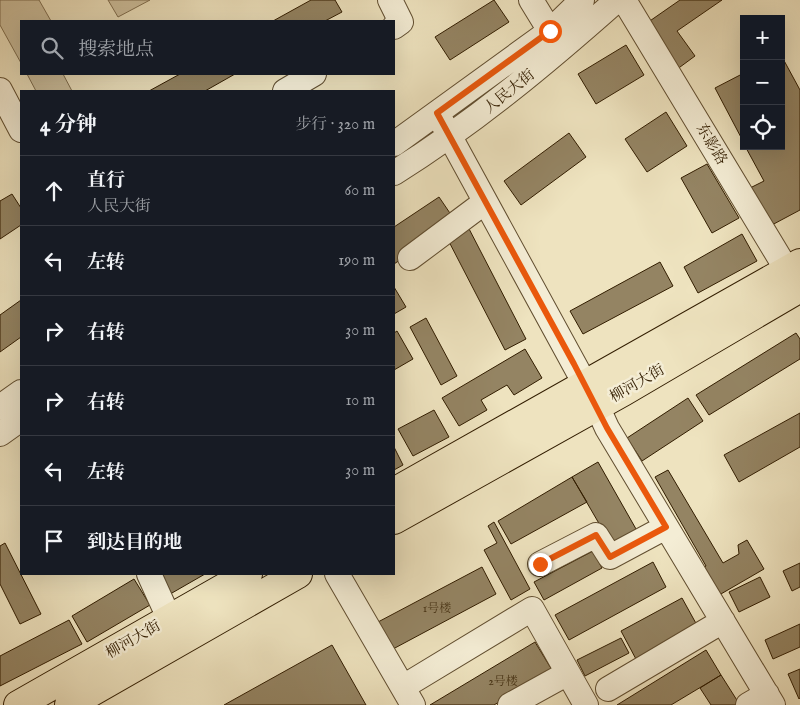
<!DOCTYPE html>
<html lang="zh">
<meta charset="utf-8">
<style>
body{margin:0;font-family:"IM FELL English","Noto Serif SC",serif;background:#20242c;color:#f1f3f6}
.controls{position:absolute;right:15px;top:15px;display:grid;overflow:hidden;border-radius:0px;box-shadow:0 5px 20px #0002}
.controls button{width:45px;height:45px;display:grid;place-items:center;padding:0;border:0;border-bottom:1px solid #363941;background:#171b24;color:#f1f3f6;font:25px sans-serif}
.stop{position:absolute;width:15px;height:15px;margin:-11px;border:4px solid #ea580c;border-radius:50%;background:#fff}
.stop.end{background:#ea580c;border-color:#fff;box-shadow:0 1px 5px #0008}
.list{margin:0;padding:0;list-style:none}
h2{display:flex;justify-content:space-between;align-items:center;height:65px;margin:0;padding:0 20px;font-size:21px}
h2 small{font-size:16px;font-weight:400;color:#9ea1a6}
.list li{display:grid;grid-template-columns:32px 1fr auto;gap:15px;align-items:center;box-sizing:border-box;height:70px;padding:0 20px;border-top:1px solid #363941}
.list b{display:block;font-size:19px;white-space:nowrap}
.list p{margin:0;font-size:16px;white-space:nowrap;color:#9ea1a6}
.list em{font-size:16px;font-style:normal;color:#9ea1a6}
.icon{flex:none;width:28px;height:28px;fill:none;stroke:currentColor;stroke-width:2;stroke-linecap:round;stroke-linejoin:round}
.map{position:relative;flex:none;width:800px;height:705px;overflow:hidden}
.search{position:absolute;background:#171b24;box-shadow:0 5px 20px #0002;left:20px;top:20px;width:375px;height:55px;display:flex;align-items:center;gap:12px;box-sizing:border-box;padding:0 18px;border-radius:0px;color:#9ea1a6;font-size:19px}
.panel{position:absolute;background:#171b24;box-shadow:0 5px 20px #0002;left:20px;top:90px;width:375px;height:485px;border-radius:0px}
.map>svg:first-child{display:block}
.green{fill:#cec19f;stroke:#806f50}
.building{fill:#948463;stroke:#321d00}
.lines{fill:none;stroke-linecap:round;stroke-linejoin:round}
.minor-casing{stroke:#614e30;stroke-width:26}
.major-casing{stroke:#321d00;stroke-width:30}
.minor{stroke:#f4edd5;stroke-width:24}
.major{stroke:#eee3bf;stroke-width:28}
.route{stroke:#ea580c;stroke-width:6}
.labels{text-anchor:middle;stroke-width:5;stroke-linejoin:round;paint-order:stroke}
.number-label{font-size:12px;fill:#4a3719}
.street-label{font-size:15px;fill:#321d00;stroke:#f4edd5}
</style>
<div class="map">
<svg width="800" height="705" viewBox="0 0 800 705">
<rect width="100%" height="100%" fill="#eee3bf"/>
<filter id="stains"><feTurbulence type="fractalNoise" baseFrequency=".004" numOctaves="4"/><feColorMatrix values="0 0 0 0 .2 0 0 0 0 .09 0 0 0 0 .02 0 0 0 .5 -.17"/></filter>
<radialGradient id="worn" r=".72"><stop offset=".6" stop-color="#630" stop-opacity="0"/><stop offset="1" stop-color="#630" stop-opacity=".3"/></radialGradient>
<path class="green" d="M0,0H39L51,21H21V63L0,25Z
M108,0H150L118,17Z
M27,74H63L72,91H36Z"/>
<path class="building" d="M311,0H335L342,12L325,21H273Z
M494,0L509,22L450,60L435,37Z
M680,0H722L677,31L695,56L676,70L644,25Z
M626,45L644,75L596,104L578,74Z
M781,55L800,90V210L770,226L750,188L764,181L745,146H781Z
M744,73V143L715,88Z
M180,74H235L205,91H149Z
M666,112L687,146L647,172L625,139Z
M569,133L586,157L521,205L504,181Z
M707,164L739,218L712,233L681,178Z
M12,194L21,208V225L0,239V201Z
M439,197L456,222L394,264V227Z
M466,223L526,339L505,350L445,234Z
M742,234L757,261L698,293L684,267Z
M660,262L673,286L583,334L570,311Z
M394,287L406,307L394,314Z
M21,300V337L0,352V315Z
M426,318L457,376L441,385L410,327Z
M397,331L413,359L394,370V333Z
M796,333L800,339V359L709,415L696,395Z
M525,349L542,378L514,395L507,385L481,400L487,410L459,426L442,398Z
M688,398L703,421L642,461L627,438Z
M434,410L449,437L413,456L398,429Z
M800,413V447L739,482L724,455Z
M394,447L403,465L394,470Z
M598,462L640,536L615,551L572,477Z
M668,470L723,563L739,554L738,545L747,540L764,569L714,598L698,571L706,566L655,477Z
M572,477L587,502L511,544L498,521Z
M494,522L530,589L511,600L484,550L497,543L488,526Z
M5,543L41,614L20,624L0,584V546Z
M593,551L602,568L544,600L534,582Z
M653,562L666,587L569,640L555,615Z
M800,563V587L792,591L783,571Z
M482,567L496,594L393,649L378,622Z
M151,574H205L165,597Z
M760,577L770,597L739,612L729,592Z
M134,579L150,605L87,642L72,616Z
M682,598L698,627L637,661L621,631Z
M69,620L82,644L0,686V656Z
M800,624V647L773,659L765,640Z
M621,638L629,653L585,676L577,660Z
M535,642L552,670L494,705H430Z
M332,645L366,705H224Z
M706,650L721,675L671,705H617Z
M800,669V698L799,699L788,674Z
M721,675L740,705H711L700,688Z"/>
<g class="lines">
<g class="minor-casing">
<path id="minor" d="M390,0L401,22L394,27
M531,0L550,31
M624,0L796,285
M0,90L21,130
M285,91L314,74
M437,113L597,406L607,428L773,705
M394,144L550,31L582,0
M394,173C474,123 546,63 617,0
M410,258L485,202
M0,407L21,392
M0,434L21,419
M540,564L596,535L610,557L666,527
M149,574L169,618
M337,574L413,705
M403,687L532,609L586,705
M608,689L723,621
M510,705L568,673
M748,705L767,694"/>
</g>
<g class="major-casing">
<path id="major" d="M394,492L800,263
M394,520L623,392L800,288
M18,705L248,574
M69,705L298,574"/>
</g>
<use href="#minor" class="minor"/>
<use href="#major" class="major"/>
</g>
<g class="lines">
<path class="route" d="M540,564L596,535L610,557L666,527L607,428L574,364L437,113L550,31"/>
</g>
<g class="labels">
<g class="number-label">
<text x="437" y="612">1号楼</text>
<text x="503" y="685">2号楼</text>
</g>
<g class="street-label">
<text transform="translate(509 91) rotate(-39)" y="5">人民大街</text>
<text transform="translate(712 144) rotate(59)" y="5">东影路</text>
<text transform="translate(637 383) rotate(-30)" y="5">柳河大街</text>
<text transform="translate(133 639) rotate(-30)" y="5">柳河大街</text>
</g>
</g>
<rect width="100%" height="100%" filter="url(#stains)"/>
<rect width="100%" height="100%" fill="url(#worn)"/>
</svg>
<div class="controls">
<button>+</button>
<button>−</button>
<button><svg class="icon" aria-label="locate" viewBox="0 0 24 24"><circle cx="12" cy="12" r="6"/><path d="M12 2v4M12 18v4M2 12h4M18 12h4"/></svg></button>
</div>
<div class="stop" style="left:550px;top:31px"></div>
<div class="stop end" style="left:540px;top:564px"></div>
<div class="search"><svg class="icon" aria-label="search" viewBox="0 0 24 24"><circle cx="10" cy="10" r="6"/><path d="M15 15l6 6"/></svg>搜索地点</div>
<section class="panel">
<h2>4 分钟<small>步行 · 320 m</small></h2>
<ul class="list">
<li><svg class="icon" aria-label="ahead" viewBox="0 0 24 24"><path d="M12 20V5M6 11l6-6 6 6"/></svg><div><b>直行</b><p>人民大街</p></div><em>60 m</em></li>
<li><svg class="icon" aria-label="left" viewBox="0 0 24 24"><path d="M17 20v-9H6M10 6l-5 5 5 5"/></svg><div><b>左转</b></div><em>190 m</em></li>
<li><svg class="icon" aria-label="right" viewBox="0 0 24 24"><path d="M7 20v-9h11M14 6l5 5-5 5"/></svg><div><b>右转</b></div><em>30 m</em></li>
<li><svg class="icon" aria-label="right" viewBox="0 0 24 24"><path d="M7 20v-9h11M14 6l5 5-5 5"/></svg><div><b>右转</b></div><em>10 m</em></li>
<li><svg class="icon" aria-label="left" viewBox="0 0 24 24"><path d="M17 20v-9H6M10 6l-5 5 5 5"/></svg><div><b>左转</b></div><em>30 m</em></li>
<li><svg class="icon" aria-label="arrive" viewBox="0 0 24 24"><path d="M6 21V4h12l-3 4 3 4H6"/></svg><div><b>到达目的地</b></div></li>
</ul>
</section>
</div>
